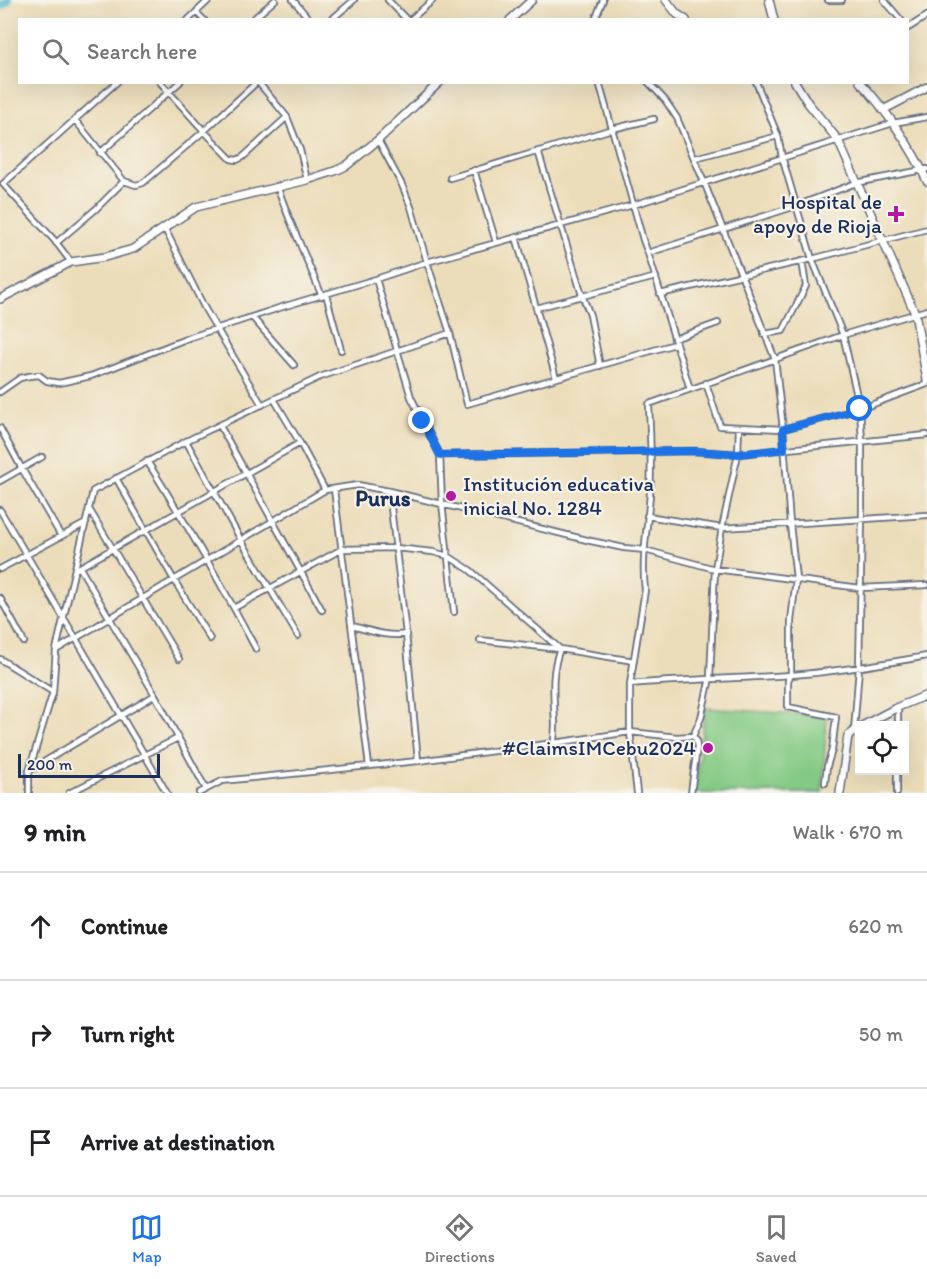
<!DOCTYPE html>
<meta charset="utf-8">
<style>
body{margin:0;font-family:Itim,sans-serif;background:#f2f2f2;color:#202124}
.controls{position:absolute;right:18px;bottom:18px;display:grid;overflow:hidden;border-radius:0px;box-shadow:0 6px 24px #0002}
.controls button{width:54px;height:54px;display:grid;place-items:center;padding:0;border:0;border-bottom:2px solid #e0e0e0;background:#fff;color:#202124;font:30px sans-serif}
.scale{position:absolute;left:18px;bottom:15px;width:142px;box-sizing:border-box;padding-left:6px;border:3px solid #1b2f5e;border-top:0;font-size:16px;line-height:21px;white-space:nowrap;color:#1b2f5e;-webkit-text-stroke:4px #f7f3e8;paint-order:stroke}
.stop{position:absolute;width:18px;height:18px;margin:-14px;border:4px solid #1a73e8;border-radius:50%;background:#fff}
.stop.end{background:#1a73e8;border-color:#fff;box-shadow:0 2px 6px #0008}
.list{margin:0;padding:0;list-style:none}
h2{display:flex;justify-content:space-between;align-items:center;height:78px;margin:0;padding:0 24px;font-size:26px}
h2 small{font-size:20px;font-weight:400;color:#757577}
.list li{display:grid;grid-template-columns:39px 1fr auto;gap:18px;align-items:center;box-sizing:border-box;height:108px;padding:0 24px;border-top:2px solid #e0e0e0}
.list b{display:block;font-size:22px;white-space:nowrap}
.list em{font-size:20px;font-style:normal;color:#757577}
.icon{flex:none;width:33px;height:33px;fill:none;stroke:currentColor;stroke-width:2;stroke-linecap:round;stroke-linejoin:round}
.map{position:relative;flex:none;width:927px;height:793px;overflow:hidden}
.search{position:absolute;background:#fff;box-shadow:0 6px 24px #0002;left:18px;right:18px;top:18px;height:66px;display:flex;align-items:center;gap:15px;box-sizing:border-box;padding:0 21px;border-radius:0px;color:#757577;font-size:22px}
.sheet{height:402px;background:#fff}
nav{display:flex;justify-content:space-around;align-items:center;box-sizing:border-box;height:84px;border-top:2px solid #e0e0e0;background:#fff;font-size:16px;color:#757577}
nav a{display:grid;justify-items:center;gap:3px}
nav .on{color:#1a73e8}
.map>svg:first-child{display:block}
.green{fill:#84ca84;stroke:#507c71;stroke-width:1.5}
.lines{fill:none;stroke-linecap:round;stroke-linejoin:round}
.river{stroke:#53b8d2;stroke-width:8}
.street-casing{stroke:#646c7e;stroke-width:8}
.secondary-casing{stroke:#646c7e;stroke-width:10}
.street{stroke:#fff;stroke-width:4.5}
.secondary{stroke:#fff;stroke-width:7}
.route{stroke:#1a73e8;stroke-width:8}
.poi-dot{fill:#b5179e;stroke:#f7f3e8;stroke-width:2}
.labels{text-anchor:middle;stroke-width:4.5;stroke-linejoin:round;paint-order:stroke}
.poi-label{font-size:21px;fill:#1b2f5e;stroke:#f7f3e8;text-anchor:end}
.neighbourhood-label{font-size:22px;font-weight:bold;fill:#1b2f5e;stroke:#f7f3e8}
</style>
<div class="map">
<svg width="927" height="793" viewBox="0 0 927 793">
<rect width="100%" height="100%" fill="#f7f3e8"/>
<filter id="ink" filterUnits="userSpaceOnUse"><feTurbulence type="fractalNoise" baseFrequency=".0167" numOctaves="2"/><feDisplacementMap in="SourceGraphic" scale="12" xChannelSelector="R" yChannelSelector="G"/><feConvolveMatrix kernelMatrix="1 2 1 2 8 2 1 2 1" color-interpolation-filters="sRGB"/></filter>
<filter id="wash" filterUnits="userSpaceOnUse"><feTurbulence type="fractalNoise" baseFrequency=".008" numOctaves="4" result="noise"/><feDisplacementMap in="SourceGraphic" scale="24" xChannelSelector="R" yChannelSelector="G"/><feGaussianBlur stdDeviation="1.35" result="paint"/><feColorMatrix in="noise" values="0 0 0 0 0 0 0 0 0 0 0 0 0 0 0 0 0 1.4 0 .05"/><feComposite in="paint" operator="in"/></filter>
<g filter="url(#wash)">
<rect width="100%" height="100%" fill="#ecddba"/>
<path class="green" d="M705,708L827,716L822,793H695Z"/>
<g class="lines">
<path class="river" d="M0,7L7,2L8,0"/>
</g>
</g>
<g filter="url(#ink)">
<g class="lines">
<g class="street-casing">
<path id="street" d="M293,0L310,20
M388,0L407,20
M828,0H842
M884,0L901,20
M196,12L204,20
M188,20L209,0
M252,20L275,0
M331,20L354,0
M410,20L433,0
M595,20L603,0
M908,28L927,16
M160,82L204,131L231,159L237,160L243,157L287,117
M258,82L287,117L300,150L307,180
M599,82L643,240L648,253L690,389
M648,82L665,100L677,118L704,182L775,359L783,429L790,524L796,579L791,621V675L788,680V707L836,717L832,750L827,766L825,783
M756,82L778,136L782,157L812,259L843,335L860,409L862,441V519L859,668L854,731
M75,120L124,181
M538,151L582,295L590,315L600,366
M100,153L180,82
M695,158L778,136
M474,170L496,242
M450,178L612,129L654,119
M277,186L289,218L322,296
M164,227L205,309L262,405
M516,237L556,378
M56,243L96,209L124,181L136,185L143,183L204,131L257,82
M648,253L796,206L856,183L927,169
M71,262L55,241L3,184L117,82
M376,279L411,397L440,455L442,503L454,612
M326,294L341,350
M660,294L812,259L927,229
M536,308L656,277
M252,317L294,365
M450,333L467,404L675,344
M764,334L783,331L806,286L802,261
M674,339L718,323
M706,383L720,426L783,429L860,409L927,384
M0,392L20,378L29,376L39,375L47,381L59,383L91,376L191,337L282,307L376,279L427,262L633,205L893,123L927,117
M274,399L300,443L325,490
M220,426L322,610
M0,428L22,469L61,536
M186,441L241,540L298,636
M440,455L694,451L738,454L927,435
M147,461C186,523 222,585 256,649
M116,478L174,580L210,639
M0,481L42,457
M334,489L369,766
M389,491L406,634L418,761
M89,509L179,659
M0,510L167,793
M647,516L722,528L927,515
M80,568L155,695L206,789
M0,569L86,523
M75,570L300,443
M0,598L24,642
M234,608L342,549L396,548L433,552L448,556L470,570L560,649L634,661
M352,626C368,630 389,638 406,634
M480,640L560,649C550,673 554,699 555,724C555,731 554,737 554,743
M56,650L325,490L358,485L389,491L591,541L624,548L645,550L715,569L860,588L927,585
M0,659L53,692
M630,684C684,679 737,679 791,675C836,672 882,664 927,656
M898,726V707
M29,771L155,695
M29,793V771L53,692L56,650L93,491L186,441L320,377L450,333L427,262L411,207L402,185L378,140
M69,793L178,738
M199,793L222,781L418,761L554,743L630,732L677,737L693,736L701,718L710,678L715,569L722,528L738,454L739,427
M637,793L630,732V684L645,590C641,558 648,525 650,493C652,463 650,433 649,404L843,335L927,310
M691,793L697,747L696,740L693,736
M897,793V770"/>
</g>
<g class="secondary-casing">
<path id="secondary" d="M666,0L677,14L686,20
M769,0L774,20
M510,20L532,0
M795,82L808,103L838,140L915,313L927,380
M860,82C884,107 913,149 927,181
M883,110L927,87
M0,299L71,262L105,257L133,249L196,207L307,180L335,171L346,166L378,140L440,82
M862,726L898,707L927,695
M840,793L848,736L860,727"/>
</g>
<use href="#street" class="street"/>
<use href="#secondary" class="secondary"/>
</g>
</g>
<g class="lines" filter="url(#ink)">
<path class="route" d="M422,421L440,455L694,451L738,454L784,449L783,429L860,409"/>
</g>
<g class="poi-dot">
<path d="M893 205h6v6h6v6h-6v6h-6v-6h-6v-6h6z"/>
<circle cx="451" cy="496" r="6"/>
<circle cx="708" cy="748" r="6"/>
</g>
<g class="labels">
<g class="poi-label">
<text x="882" y="209">Hospital de<tspan x="882" dy="24">apoyo de Rioja</tspan></text>
<text x="463" y="491" text-anchor="start">Institución educativa<tspan x="463" dy="24">inicial No. 1284</tspan></text>
<text x="696" y="755">#ClaimsIMCebu2024</text>
</g>
<g class="neighbourhood-label">
<text x="383" y="506">Purus</text>
</g>
</g>
</svg>
<div class="controls">
<button><svg class="icon" aria-label="locate" viewBox="0 0 24 24"><circle cx="12" cy="12" r="6"/><path d="M12 2v4M12 18v4M2 12h4M18 12h4"/></svg></button>
</div>
<div class="scale">200 m</div>
<div class="stop" style="left:860px;top:409px"></div>
<div class="stop end" style="left:422px;top:421px"></div>
<div class="search"><svg class="icon" aria-label="search" viewBox="0 0 24 24"><circle cx="10" cy="10" r="6"/><path d="M15 15l6 6"/></svg>Search here</div>
</div>
<section class="sheet">
<h2>9 min<small>Walk · 670 m</small></h2>
<ul class="list">
<li><svg class="icon" aria-label="ahead" viewBox="0 0 24 24"><path d="M12 20V5M6 11l6-6 6 6"/></svg><div><b>Continue</b></div><em>620 m</em></li>
<li><svg class="icon" aria-label="right" viewBox="0 0 24 24"><path d="M7 20v-9h11M14 6l5 5-5 5"/></svg><div><b>Turn right</b></div><em>50 m</em></li>
<li><svg class="icon" aria-label="arrive" viewBox="0 0 24 24"><path d="M6 21V4h12l-3 4 3 4H6"/></svg><div><b>Arrive at destination</b></div></li>
</ul>
</section>
<nav>
<a class="on"><svg class="icon" aria-label="map" viewBox="0 0 24 24"><path d="M3 6l6-2 6 2 6-2v14l-6 2-6-2-6 2zM9 4v14M15 6v14"/></svg>Map</a>
<a><svg class="icon" aria-label="directions" viewBox="0 0 24 24"><path d="M12 3l9 9-9 9-9-9zM9 14v-3h6M13 9l2 2-2 2"/></svg>Directions</a>
<a><svg class="icon" aria-label="saved" viewBox="0 0 24 24"><path d="M7 4h10v16l-5-4-5 4z"/></svg>Saved</a>
</nav>
